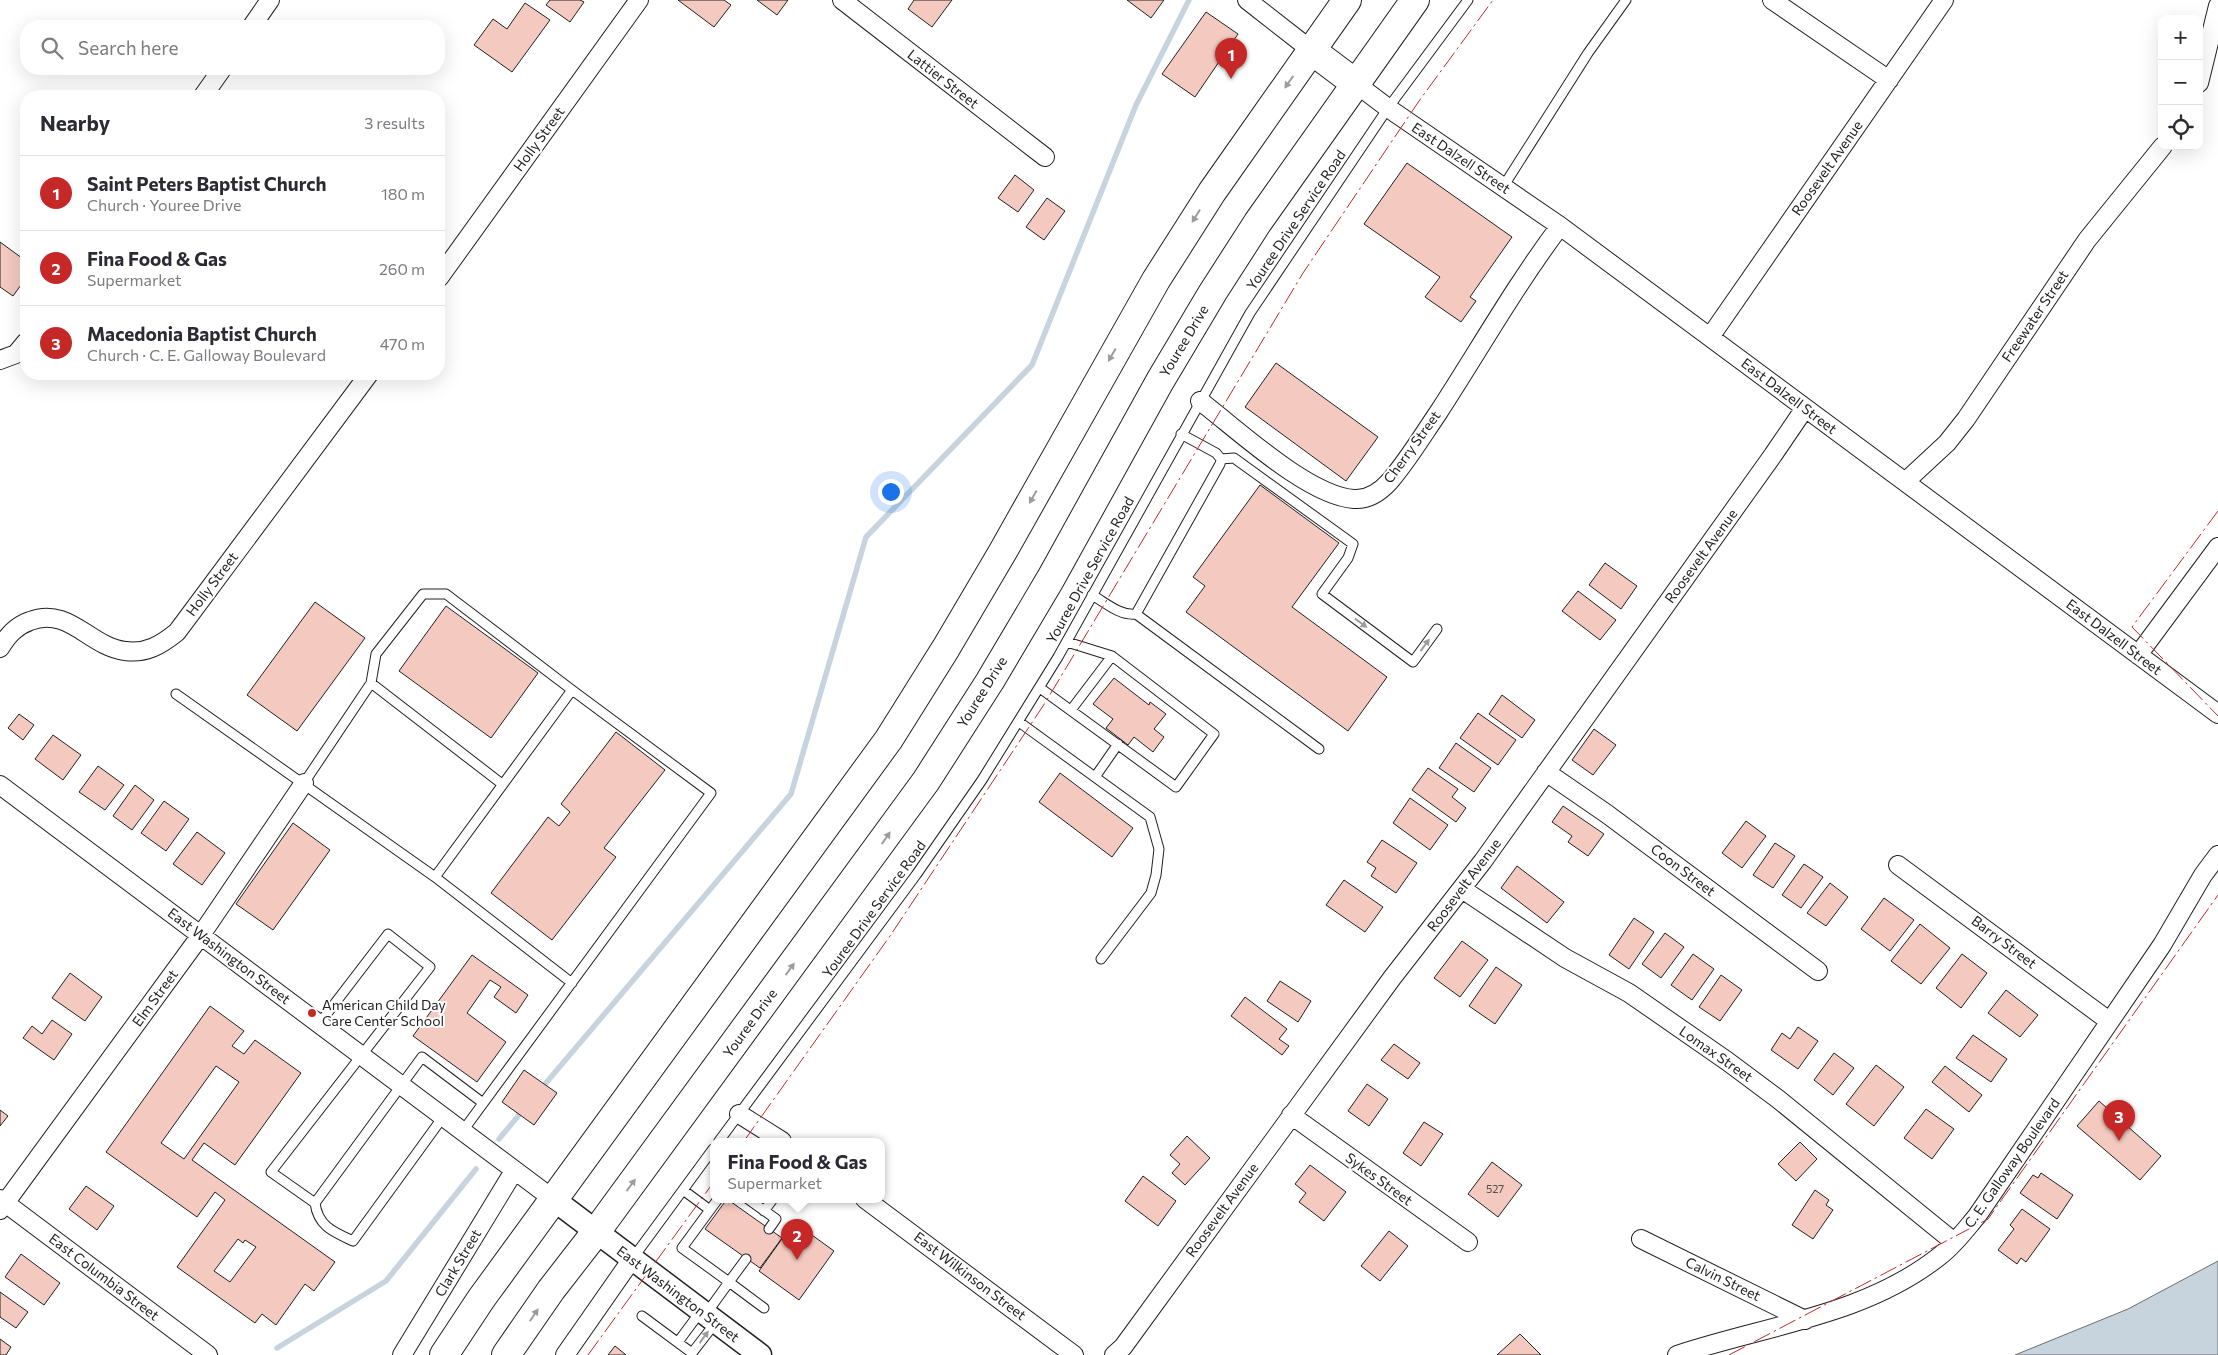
<!DOCTYPE html>
<meta charset="utf-8">
<style>
body{margin:0;font-family:Commissioner,sans-serif;background:#f7f7f7;color:#2b2b33}
.controls{position:absolute;right:15px;top:15px;display:grid;overflow:hidden;border-radius:10px;box-shadow:0 5px 20px #0002}
.controls button{width:45px;height:45px;display:grid;place-items:center;padding:0;border:0;border-bottom:1px solid #e1e1e2;background:#fff;color:#2b2b33;font:25px sans-serif}
.you{position:absolute;left:890px;top:491px;width:18px;height:18px;margin:-12px;border:4px solid #fff;border-radius:50%;background:#1a73e8;box-shadow:0 0 0 8px #1a73e833}
.badge{display:grid;place-items:center;width:32px;height:32px;border-radius:50%;background:#c62828;color:#fff;font-size:16px;font-weight:700}
.pin{position:absolute;translate:-50% -41px;filter:drop-shadow(0 1px 2px #0008)}
.pin::after{content:'';position:absolute;top:26px;width:18px;height:15px;background:inherit;clip-path:polygon(0 0,100% 0,50% 100%)}
.popup{position:absolute;left:710px;top:1138px;width:175px;height:65px;box-sizing:border-box;display:grid;place-content:center;border-radius:10px;background:#fff;filter:drop-shadow(0 1px 4px #0005);font-size:16px;white-space:nowrap;color:#7c7c81}
.popup b{font-size:19px;color:#2b2b33}
.popup::after{content:'';position:absolute;left:50%;top:100%;margin-left:-10px;border:10px solid transparent;border-top-color:#fff}
.list{margin:0;padding:0;list-style:none}
h2{display:flex;justify-content:space-between;align-items:center;height:65px;margin:0;padding:0 20px;font-size:21px}
h2 small{font-size:16px;font-weight:400;color:#7c7c81}
.list li{display:grid;grid-template-columns:32px 1fr auto;gap:15px;align-items:center;box-sizing:border-box;height:75px;padding:0 20px;border-top:1px solid #e1e1e2}
.list b{display:block;font-size:19px;white-space:nowrap}
.list p{margin:0;font-size:16px;white-space:nowrap;color:#7c7c81}
.list em{font-size:16px;font-style:normal;color:#7c7c81}
.icon{flex:none;width:28px;height:28px;fill:none;stroke:currentColor;stroke-width:2;stroke-linecap:round;stroke-linejoin:round}
.map{position:relative;flex:none;width:2218px;height:1355px;overflow:hidden}
.search{position:absolute;background:#fff;box-shadow:0 5px 20px #0002;left:20px;top:20px;width:425px;height:55px;display:flex;align-items:center;gap:12px;box-sizing:border-box;padding:0 18px;border-radius:20px;color:#7c7c81;font-size:19px}
.panel{position:absolute;background:#fff;box-shadow:0 5px 20px #0002;left:20px;top:90px;width:425px;height:290px;border-radius:20px}
.map>svg:first-child{display:block}
.water{fill:#c7d3dd;stroke:#6f6f6f}
.lines{fill:none;stroke-linecap:round;stroke-linejoin:round}
.stream{stroke:#c7d3dd;stroke-width:5.5}
.building{fill:#f3c9c0;stroke:#222;fill-rule:evenodd}
.service-casing{stroke:#222;stroke-width:11}
.minor-casing{stroke:#222;stroke-width:20}
.tertiary-casing{stroke:#222;stroke-width:25}
.primary-casing{stroke:#222;stroke-width:30}
.service{stroke:#fff;stroke-width:9}
.minor{stroke:#fff;stroke-width:18}
.tertiary{stroke:#fff;stroke-width:22}
.primary{stroke:#fff;stroke-width:28}
.power{stroke:#c62828;stroke-width:1;stroke-dasharray:18 4 2.5 4;stroke-linecap:butt}
.oneway{fill:#9c9c9c}
.poi-dot{fill:#c62828;stroke:#fff;stroke-width:2}
.labels{text-anchor:middle;stroke-width:4;stroke-linejoin:round;paint-order:stroke}
.number-label{font-size:11px;fill:#564c4a}
.street-label{font-size:14px;fill:#222;stroke:#fff}
.poi-label{font-size:14px;fill:#222;stroke:#fff;text-anchor:start}
</style>
<div class="map">
<svg width="2218" height="1355" viewBox="0 0 2218 1355">
<rect width="100%" height="100%" fill="#fff"/>
<path class="water" d="M2218,1261V1355H2015L2128,1309Z"/>
<g class="lines">
<path class="stream" d="M540,1090L791,794L866,537L1032,365L1136,105L1189,0
M499,1139L524,1109
M277,1348L386,1281L476,1169"/>
</g>
<path class="building" d="M550,0H580L584,2L570,22L546,5Z
M678,0H724L731,5L714,27Z
M757,0H788L777,15Z
M914,0H952L932,27L908,9Z
M1127,0H1164L1151,18Z
M525,3L550,20L512,72L474,45L493,19L507,29Z
M1206,12L1238,34L1195,97L1162,74Z
M1407,163L1512,237L1470,297L1476,301L1461,322L1425,297L1440,277L1364,224Z
M1015,175L1034,190L1018,212L998,198Z
M1047,198L1065,211L1044,240L1026,227Z
M0,242L26,261V278L13,296L0,287Z
M1276,363L1378,437L1346,481L1245,407Z
M1260,485L1339,543L1292,607L1387,677L1348,731L1186,612L1205,586L1193,577Z
M1605,563L1637,586L1621,609L1589,585Z
M1578,591L1616,620L1600,640L1562,611Z
M315,602L365,638L297,731L247,695Z
M446,606L538,673L491,738L399,671Z
M1114,678L1149,705L1150,702L1166,714L1154,729L1164,737L1153,752L1134,737L1128,745L1106,728L1113,719L1093,704Z
M1502,695L1535,720L1522,738L1489,714Z
M1478,713L1516,740L1498,765L1460,738Z
M19,714L34,725L23,740L8,728Z
M1594,729L1616,745L1593,775L1572,760Z
M616,732L665,770L604,848L616,857L552,940L491,893L548,817L559,826L570,812L561,804Z
M53,735L81,755L63,780L35,759Z
M1456,743L1491,768L1474,792L1439,768Z
M98,766L124,785L105,810L79,792Z
M1428,768L1458,789L1452,797L1466,808L1456,822L1412,790Z
M1060,773L1133,828L1112,857L1039,802Z
M135,785L154,800L132,830L113,816Z
M1410,798L1448,825L1430,850L1393,823Z
M164,801L189,819L166,851L141,833Z
M1563,806L1604,834L1588,856L1568,842L1572,836L1552,822Z
M1746,821L1766,836L1742,868L1722,853Z
M293,823L330,850L273,930L236,904Z
M197,832L225,853L202,885L173,864Z
M1382,840L1417,863L1396,893L1371,876L1376,868L1367,862Z
M1775,843L1795,856L1773,888L1753,875Z
M1804,864L1823,877L1801,908L1782,895Z
M1517,866L1564,902L1547,923L1501,888Z
M1344,880L1383,907L1365,932L1326,905Z
M1830,883L1848,897L1826,926L1807,913Z
M1884,898L1914,920L1890,951L1861,929Z
M1634,918L1654,932L1629,969L1609,955Z
M1920,924L1950,948L1921,984L1891,961Z
M1665,933L1684,947L1661,978L1642,964Z
M1462,941L1488,960L1460,997L1434,978Z
M1693,954L1714,969L1692,1000L1671,985Z
M1962,954L1987,973L1961,1008L1936,988Z
M472,955L528,995L516,1013L494,997L501,987L490,980L467,1013L506,1042L477,1082L413,1036Z
M1496,967L1522,985L1495,1024L1469,1006Z
M70,973L102,997L85,1021L52,998Z
M1721,975L1742,990L1720,1021L1699,1007Z
M1280,981L1311,1001L1298,1022L1267,1001Z
M2006,990L2038,1015L2020,1037L1988,1013Z
M1245,997L1287,1029L1279,1039L1289,1046L1282,1055L1231,1016Z
M210,1006L244,1031L232,1046L244,1054L255,1040L301,1073L235,1165L204,1143L192,1160L335,1262L314,1291L305,1284L276,1325L262,1314L255,1323L177,1267L225,1200L215,1192L197,1217L106,1152ZM216,1066L239,1082L184,1159L161,1143ZM238,1239L243,1243L245,1240L256,1247L230,1282L214,1271Z
M52,1020L72,1034L54,1060L23,1038L32,1026L42,1034Z
M1798,1027L1818,1041L1798,1069L1771,1050L1782,1033L1790,1039Z
M1973,1035L2007,1059L1991,1082L1956,1058Z
M1394,1044L1420,1063L1408,1079L1381,1060Z
M1834,1053L1854,1068L1833,1095L1814,1080Z
M1876,1065L1904,1087L1874,1126L1846,1104Z
M1945,1066L1982,1095L1969,1112L1932,1082Z
M524,1070L557,1093L534,1125L502,1102Z
M1367,1084L1388,1099L1369,1126L1348,1111Z
M2099,1101L2161,1156L2140,1180L2077,1126Z
M1926,1109L1954,1129L1932,1159L1904,1138Z
M0,1110L8,1116L0,1126Z
M1424,1122L1443,1134L1421,1166L1403,1153Z
M1187,1136L1210,1158L1185,1185L1172,1173L1180,1164L1170,1155Z
M1800,1142L1817,1159L1796,1181L1778,1164Z
M1492,1162L1522,1185L1498,1217L1468,1194Z
M1310,1165L1346,1192L1324,1221L1299,1202L1306,1193L1295,1184Z
M2041,1173L2073,1195L2057,1219L2020,1193L2033,1175L2038,1178Z
M1143,1176L1176,1201L1158,1226L1125,1201Z
M86,1186L114,1206L97,1230L69,1209Z
M1815,1190L1829,1200L1826,1205L1833,1210L1813,1239L1792,1225Z
M727,1199L782,1238L760,1268L705,1229Z
M2022,1209L2050,1229L2026,1262L2021,1258L2017,1264L1998,1250L2014,1229L2010,1225Z
M794,1222L834,1251L799,1300L759,1271Z
M1389,1231L1408,1246L1380,1281L1361,1266Z
M21,1254L60,1283L44,1305L5,1277Z
M0,1292L28,1312L16,1328L0,1317Z
M1520,1334L1541,1355H1497Z
M0,1339L11,1347L6,1355H0Z
M615,1346L626,1355H608Z"/>
<g class="lines">
<g class="service-casing">
<path id="service" d="M1503,187L1588,53L1626,0
M1221,459L1234,458L1353,544L1348,558L1322,594L1413,662L1437,629
M1092,595C1106,603 1120,616 1136,614L1220,464L1221,459L1216,453L1181,434
M1136,614L1319,749
M371,683L376,654L423,594H446L572,690L711,793L462,1132
M1040,688L1176,787L1214,734L1112,656L1067,642
M176,694L435,877
M1071,710L1112,656
M1019,722L1150,817L1159,849L1156,875L1151,893L1101,959
M1095,777L1118,744
M304,783L371,683L502,784
M572,983L435,877L572,690
M443,1117L353,1241C333,1232 318,1226 315,1203L422,1057L483,1103
M719,1141L916,875L982,780L1058,657L1250,313L1388,108L1468,0
M683,1190L710,1210
M748,1199L776,1219L769,1229
M315,1203L271,1172L430,967L388,934L319,1024
M764,1211L773,1199
M633,1258L713,1149
M746,1259L729,1282L764,1308
M706,1314L729,1282L682,1248L718,1199
M642,1316L692,1353L716,1322
M678,1342L701,1311"/>
</g>
<g class="minor-casing">
<path id="minor" d="M842,0L1045,157
M1247,0L1311,50
M1772,0L1889,80
M252,26L270,0
M1355,83L1388,108L1560,226L2218,714
M2199,83L2218,6
M203,96L222,69
M439,278L639,0
M1710,337L1944,0
M0,360L16,354L26,342
M1200,401C1237,429 1308,496 1354,499C1368,500 1381,491 1390,481C1408,460 1423,435 1438,413C1479,350 1515,286 1560,226
M1905,482L1947,443L1966,419L2087,240L2163,146
M0,648C8,635 16,626 30,621C69,606 90,647 125,651C146,654 161,645 177,632L369,374
M2138,655L2218,547
M1546,772L1607,814L1818,971
M0,785L553,1199
M1898,865L2109,1021
M1462,889L1565,958L1629,993L1727,1061L1778,1099L1954,1242
M739,1114L782,1141
M1291,1115L1468,1242
M0,1199L208,1355
M865,1199L1074,1355
M0,1210L201,935L304,783
M1641,1239L1805,1320
M402,1355L514,1171
M565,1355L632,1259
M1114,1355L1123,1347L1392,978L1483,861L1773,455L1805,408
M1677,1355C1766,1325 1865,1316 1941,1255C1955,1244 1966,1229 1977,1216L2162,945L2203,875L2218,855"/>
</g>
<g class="tertiary-casing">
<path id="tertiary" d="M553,1199L760,1355"/>
</g>
<g class="primary-casing">
<path id="primary" d="M1311,50L1355,83
M444,1355L481,1299L889,739L946,648L1002,553L1156,280L1212,192L1347,0
M506,1355L551,1290L596,1232L926,781L990,681L1051,578L1160,381L1213,292L1258,222L1415,0"/>
</g>
<use href="#service" class="service"/>
<use href="#minor" class="minor"/>
<use href="#tertiary" class="tertiary"/>
<use href="#primary" class="primary"/>
<path class="power" d="M2218,511L2132,627L2218,716
M744,1141L890,936L1045,703L1303,273L1419,101L1493,0
M588,1355L713,1183
M1729,1355L1988,1219L2218,895"/>
</g>
<defs><path id="oneway-solid" d="M-6-.8H1V-3.2L6.5 0L1 3.2V.8H-6Z" transform="scale(1.25)"/></defs>
<g class="oneway">
<use href="#oneway-solid" transform="translate(1289 82) rotate(125)"/>
<use href="#oneway-solid" transform="translate(1196 216) rotate(122)"/>
<use href="#oneway-solid" transform="translate(1112 355) rotate(120)"/>
<use href="#oneway-solid" transform="translate(1033 497) rotate(119)"/>
<use href="#oneway-solid" transform="translate(1361 623) rotate(36)"/>
<use href="#oneway-solid" transform="translate(1425 645) rotate(-54)"/>
<use href="#oneway-solid" transform="translate(886 838) rotate(-55)"/>
<use href="#oneway-solid" transform="translate(790 969) rotate(-54)"/>
<use href="#oneway-solid" transform="translate(631 1185) rotate(-54)"/>
<use href="#oneway-solid" transform="translate(534 1315) rotate(-56)"/>
<use href="#oneway-solid" transform="translate(704 1337) rotate(-54)"/>
</g>
<circle class="poi-dot" cx="312" cy="1013" r="5"/>
<g class="labels">
<g class="number-label">
<text x="1495" y="1193">527</text>
</g>
<g class="street-label">
<text transform="translate(943 79) rotate(38)" y="5">Lattier Street</text>
<text transform="translate(539 139) rotate(-54)" y="5">Holly Street</text>
<text transform="translate(1461 158) rotate(34)" y="5">East Dalzell Street</text>
<text transform="translate(1827 168) rotate(-55)" y="5">Roosevelt Avenue</text>
<text transform="translate(1296 220) rotate(-56)" y="5">Youree Drive Service Road</text>
<text transform="translate(2035 316) rotate(-56)" y="5">Freewater Street</text>
<text transform="translate(1184 341) rotate(-59)" y="5">Youree Drive</text>
<text transform="translate(1789 396) rotate(37)" y="5">East Dalzell Street</text>
<text transform="translate(1412 447) rotate(-54)" y="5">Cherry Street</text>
<text transform="translate(1701 556) rotate(-54)" y="5">Roosevelt Avenue</text>
<text transform="translate(1090 570) rotate(-61)" y="5">Youree Drive Service Road</text>
<text transform="translate(212 584) rotate(-53)" y="5">Holly Street</text>
<text transform="translate(2114 637) rotate(37)" y="5">East Dalzell Street</text>
<text transform="translate(982 692) rotate(-58)" y="5">Youree Drive</text>
<text transform="translate(1683 870) rotate(37)" y="5">Coon Street</text>
<text transform="translate(1464 885) rotate(-53)" y="5">Roosevelt Avenue</text>
<text transform="translate(874 909) rotate(-54)" y="5">Youree Drive Service Road</text>
<text transform="translate(2004 942) rotate(37)" y="5">Barry Street</text>
<text transform="translate(229 956) rotate(37)" y="5">East Washington Street</text>
<text transform="translate(155 998) rotate(-54)" y="5">Elm Street</text>
<text transform="translate(750 1023) rotate(-54)" y="5">Youree Drive</text>
<text transform="translate(1716 1054) rotate(35)" y="5">Lomax Street</text>
<text transform="translate(2012 1163) rotate(-55)" y="5">C. E. Galloway Boulevard</text>
<text transform="translate(1379 1179) rotate(36)" y="5">Sykes Street</text>
<text transform="translate(1222 1210) rotate(-54)" y="5">Roosevelt Avenue</text>
<text transform="translate(458 1263) rotate(-59)" y="5">Clark Street</text>
<text transform="translate(970 1276) rotate(37)" y="5">East Wilkinson Street</text>
<text transform="translate(104 1277) rotate(37)" y="5">East Columbia Street</text>
<text transform="translate(1723 1279) rotate(26)" y="5">Calvin Street</text>
<text transform="translate(678 1294) rotate(37)" y="5">East Washington Street</text>
</g>
<g class="poi-label">
<text x="322" y="1010">American Child Day<tspan x="322" dy="16">Care Center School</tspan></text>
</g>
</g>
</svg>
<div class="controls">
<button>+</button>
<button>−</button>
<button><svg class="icon" aria-label="locate" viewBox="0 0 24 24"><circle cx="12" cy="12" r="6"/><path d="M12 2v4M12 18v4M2 12h4M18 12h4"/></svg></button>
</div>
<div class="you"></div>
<div class="pin badge" style="left:1231px;top:79px">1</div>
<div class="pin badge" style="left:797px;top:1260px">2</div>
<div class="popup"><b>Fina Food &amp; Gas</b>Supermarket</div>
<div class="pin badge" style="left:2119px;top:1141px">3</div>
<div class="search"><svg class="icon" aria-label="search" viewBox="0 0 24 24"><circle cx="10" cy="10" r="6"/><path d="M15 15l6 6"/></svg>Search here</div>
<section class="panel">
<h2>Nearby<small>3 results</small></h2>
<ul class="list">
<li><span class="badge">1</span><div><b>Saint Peters Baptist Church</b><p>Church · Youree Drive</p></div><em>180 m</em></li>
<li><span class="badge">2</span><div><b>Fina Food &amp; Gas</b><p>Supermarket</p></div><em>260 m</em></li>
<li><span class="badge">3</span><div><b>Macedonia Baptist Church</b><p>Church · C. E. Galloway Boulevard</p></div><em>470 m</em></li>
</ul>
</section>
</div>
